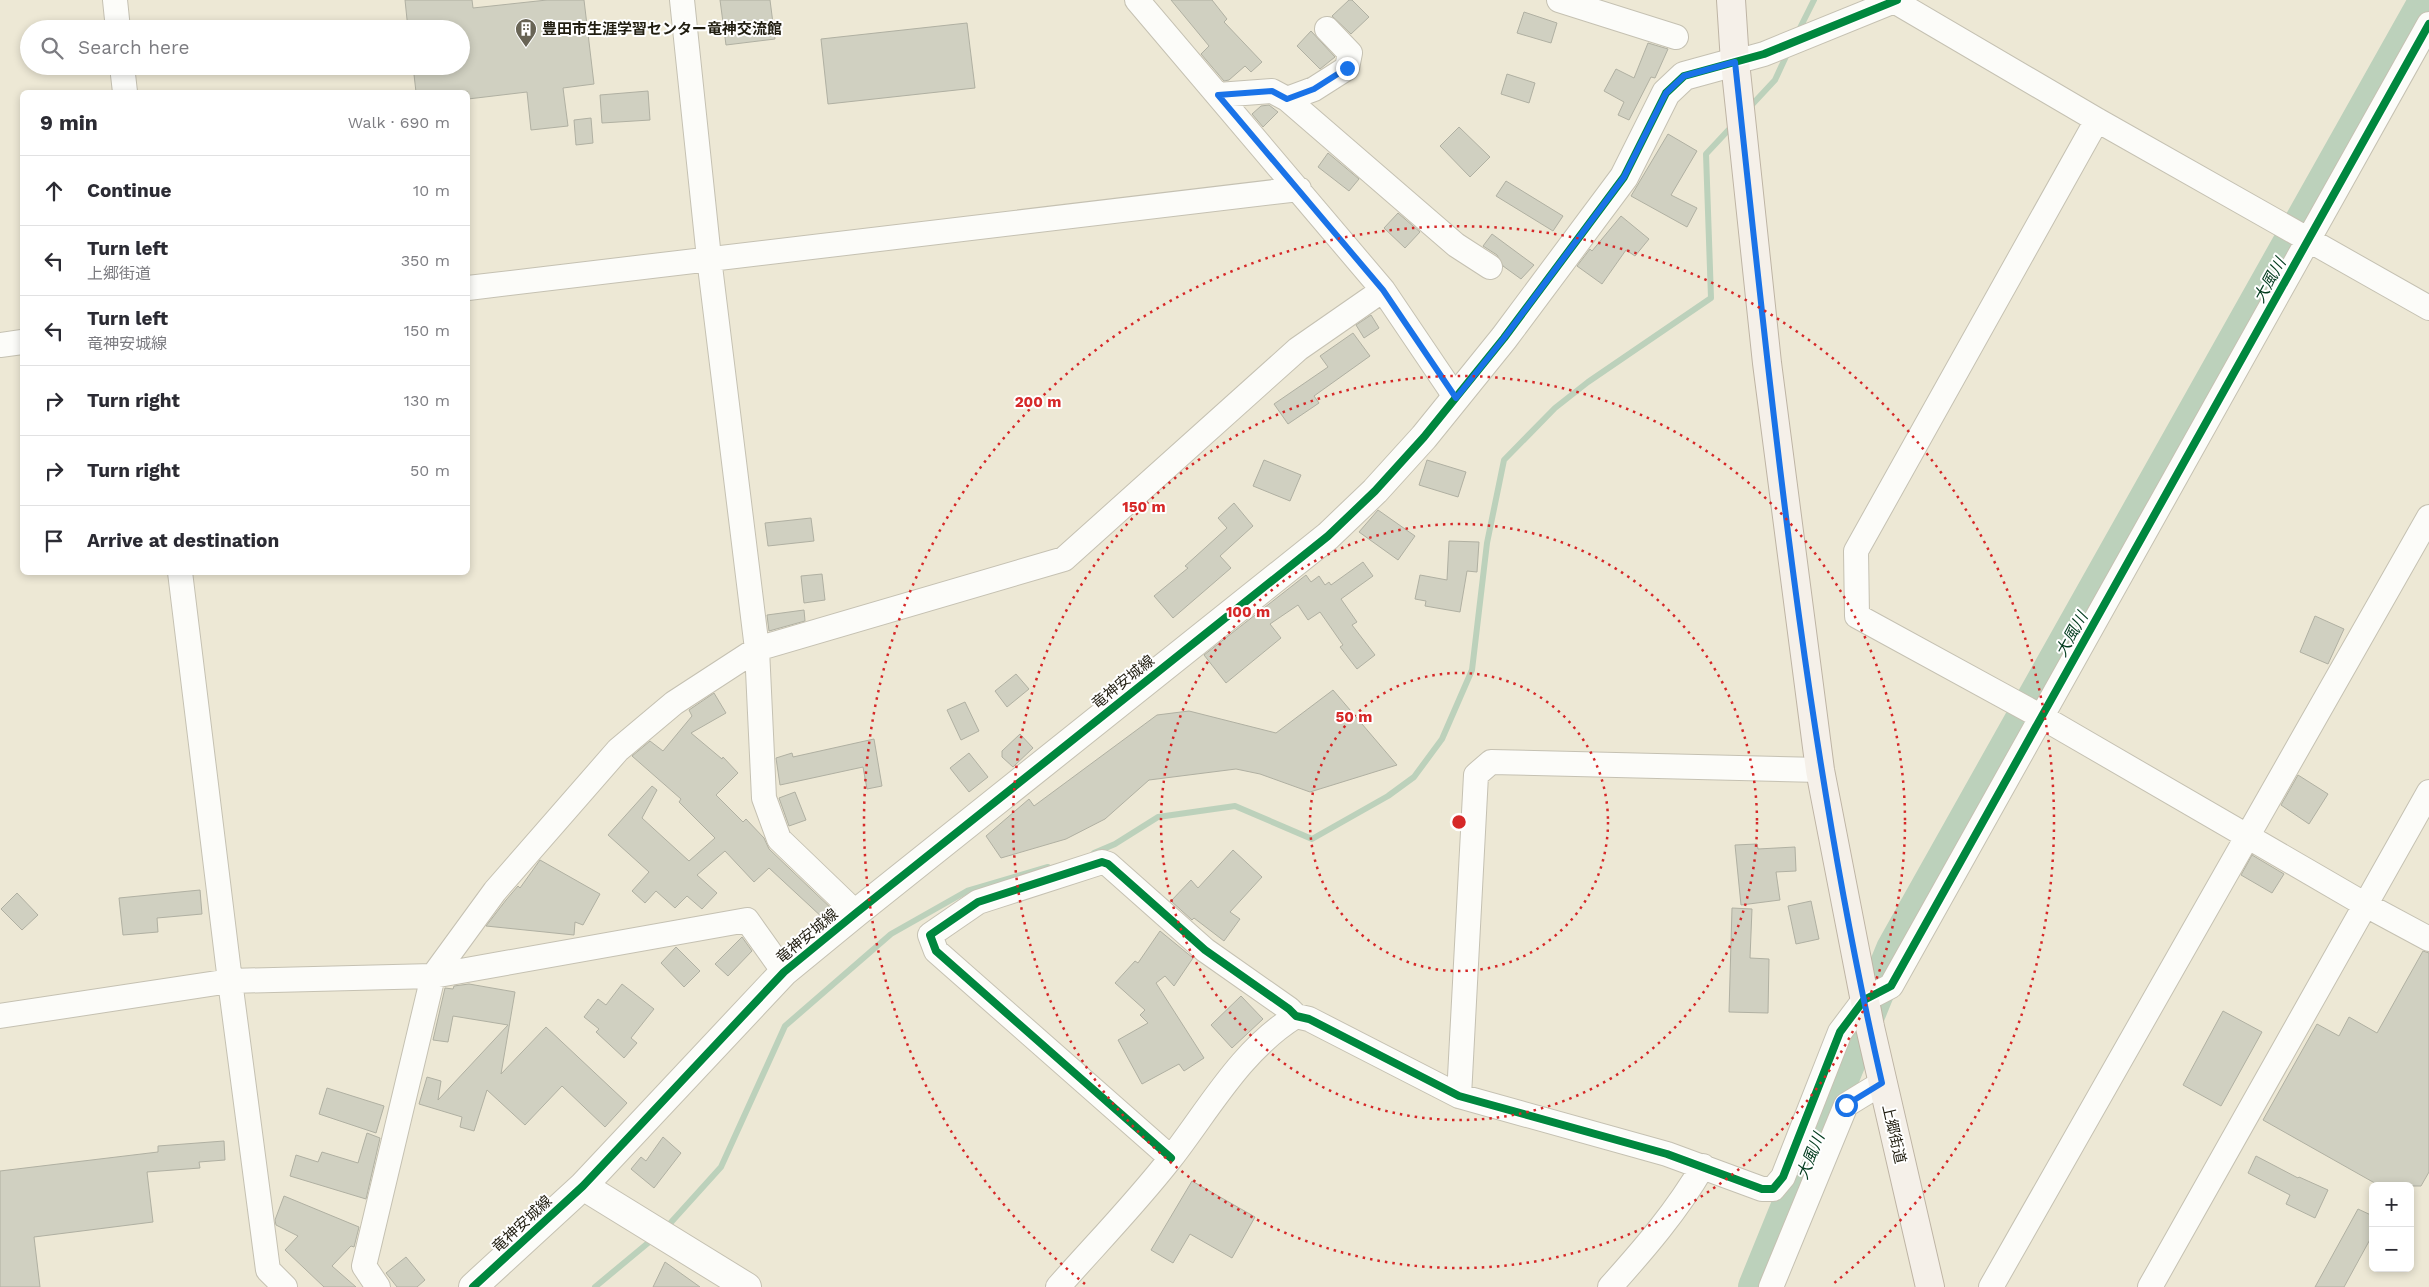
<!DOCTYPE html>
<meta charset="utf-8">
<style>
body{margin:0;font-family:"Work Sans","Noto Sans JP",sans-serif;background:#f2f2f3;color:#2b2b33}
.controls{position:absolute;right:15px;bottom:15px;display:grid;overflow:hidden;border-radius:8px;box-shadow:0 2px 8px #0003}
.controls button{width:45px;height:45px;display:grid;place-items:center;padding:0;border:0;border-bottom:1px solid #e1e1e2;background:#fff;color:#2b2b33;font:25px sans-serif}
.stop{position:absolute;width:15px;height:15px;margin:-11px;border:4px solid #1a73e8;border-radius:50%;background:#fff}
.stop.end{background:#1a73e8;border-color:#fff;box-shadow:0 1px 5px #0008}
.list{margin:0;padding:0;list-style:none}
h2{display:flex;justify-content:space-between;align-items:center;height:65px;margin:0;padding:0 20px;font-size:21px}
h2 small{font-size:16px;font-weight:400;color:#7c7c81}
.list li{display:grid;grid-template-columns:32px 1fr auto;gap:15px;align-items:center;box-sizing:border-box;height:70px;padding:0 20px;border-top:1px solid #e1e1e2}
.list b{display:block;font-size:19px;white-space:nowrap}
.list p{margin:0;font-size:16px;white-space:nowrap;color:#7c7c81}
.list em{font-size:16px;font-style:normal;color:#7c7c81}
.icon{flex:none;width:28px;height:28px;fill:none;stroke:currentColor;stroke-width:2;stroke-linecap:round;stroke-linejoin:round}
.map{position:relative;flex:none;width:2429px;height:1287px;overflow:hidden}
.search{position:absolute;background:#fff;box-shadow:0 2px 8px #0003;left:20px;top:20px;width:450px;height:55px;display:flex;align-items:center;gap:12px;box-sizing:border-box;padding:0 18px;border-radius:28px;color:#7c7c81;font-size:19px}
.panel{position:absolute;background:#fff;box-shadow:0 2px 8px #0003;left:20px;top:90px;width:450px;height:485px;border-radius:8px}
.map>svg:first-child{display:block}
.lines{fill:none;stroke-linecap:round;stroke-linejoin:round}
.stream{stroke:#bcd1bb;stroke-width:6}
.river{stroke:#bcd1bb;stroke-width:36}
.building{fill:#d0d0c1;stroke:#b0b0a2}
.minor-casing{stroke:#c5c1b2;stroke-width:26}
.tertiary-casing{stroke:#c5c1b2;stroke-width:30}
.primary-casing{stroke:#beb4a4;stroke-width:30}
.minor{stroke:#fcfcf9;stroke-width:24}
.tertiary{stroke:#fcfcf9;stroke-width:28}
.primary{stroke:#f5f0e9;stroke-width:28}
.cycleway-casing{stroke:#fff;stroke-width:11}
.cycleway{stroke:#00873e;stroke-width:8}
.route{stroke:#1a73e8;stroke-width:6}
.ring{fill:none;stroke:#d62828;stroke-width:2.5;stroke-dasharray:2.5 5}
.labels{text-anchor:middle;stroke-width:4;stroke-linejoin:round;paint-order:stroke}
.poi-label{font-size:15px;font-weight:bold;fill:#201d10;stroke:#fff;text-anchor:start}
.street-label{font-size:15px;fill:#201d10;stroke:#fff}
.water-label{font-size:16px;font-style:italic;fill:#003a1c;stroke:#fff}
.centre{fill:#d62828;stroke:#fff;stroke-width:2.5}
.ring-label{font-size:15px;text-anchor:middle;font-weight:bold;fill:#d62828;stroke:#fff;stroke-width:4;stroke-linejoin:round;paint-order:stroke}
</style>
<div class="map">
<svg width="2429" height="1287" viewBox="0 0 2429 1287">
<rect width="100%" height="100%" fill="#ede8d5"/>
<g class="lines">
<path class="stream" d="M1798,32L1814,0
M1748,109L1775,80L1788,52
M1094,853L1115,844L1158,817L1235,806L1312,839L1388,796L1414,777L1442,739L1472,670L1487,543L1504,460L1555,408L1588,382L1711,298L1706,154L1734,124
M665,1229L721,1167L785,1026L891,934L967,891L1048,867
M595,1287L654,1238"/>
<path class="river" d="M1756,1287L1894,949L2427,0"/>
</g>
<path class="building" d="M405,0H472L473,8L547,0H584L594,84L563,88L568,126L531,130L527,92L468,99V92H416L413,66H461V29H408Z
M720,0H770L775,39L726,45Z
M1171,0H1212L1227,19L1224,22L1262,62L1251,72L1245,66L1229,80L1224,81L1201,54L1209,46Z
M1349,0H1352L1369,17L1351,34L1332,16Z
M1524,12L1557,23L1551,43L1517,33Z
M967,23L975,88L828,104L821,39Z
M1311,31L1335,57L1320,69L1297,46Z
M1648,43L1668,49L1655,78L1651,77L1629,120L1618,115L1624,102L1604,91L1616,69L1634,78Z
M1507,74L1535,83L1529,103L1501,94Z
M648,91L650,120L602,123L600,95Z
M1269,105L1278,112L1263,127L1252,114L1261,106Z
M591,118L593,143L576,145L574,120Z
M1459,127L1490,157L1470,177L1440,146Z
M1668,134L1697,151L1671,195L1697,208L1687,227L1631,196Z
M1328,153L1359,179L1349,191L1318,167Z
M1506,181L1563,216L1553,231L1496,196Z
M1398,213L1420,232L1405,248L1384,228Z
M1621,216L1649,239L1635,256L1626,250L1602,284L1577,266L1590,249L1592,251Z
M1492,234L1534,265L1521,279L1503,266L1497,255L1483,246Z
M1371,315L1379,328L1364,338L1356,325Z
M1353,333L1370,356L1314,396L1319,403L1288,424L1274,404L1328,367L1320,356Z
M1264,460L1301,475L1290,501L1253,486Z
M1427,460L1466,472L1458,497L1419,485Z
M1234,503L1253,526L1220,556L1231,568L1173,618L1154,596L1188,568L1185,566L1227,528L1218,518Z
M1378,510L1415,536L1398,560L1359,532Z
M811,518L814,541L768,546L765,523Z
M1449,541L1479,542L1477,572L1467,571L1460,612L1425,606L1426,601L1415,599L1420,575L1447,580Z
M1363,562L1373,576L1341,599L1357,622L1352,625L1375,655L1357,669L1340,647L1343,645L1320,612L1308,620L1298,605L1270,624L1281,638L1226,683L1204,655L1306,575L1311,582L1319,576L1325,585L1329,582L1331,585Z
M822,574L825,600L804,603L801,576Z
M804,610L805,621L769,631L767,615Z
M2315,616L2344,629L2328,664L2300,652Z
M1016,674L1029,689L1007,707L995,691Z
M1333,690L1397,765L1310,792L1260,774L1236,769L1149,780L1105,819L1066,839L1001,858L986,836L1029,799L1034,806L1157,715L1189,711L1276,733Z
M714,693L726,713L691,733L722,759L723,757L738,773L716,795L743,822L746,819L764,838L769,849L834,911L824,919L769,868L754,882L725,851L697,875L717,893L702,909L687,896L675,908L656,891L645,903L632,891L649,872L608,835L652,786L657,790L642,818L689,861L715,838L679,802L681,799L632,756L650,741L663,751L692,716L689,710Z
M965,702L979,731L961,740L947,710Z
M1020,734L1033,748L1013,767L1002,757V751Z
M874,739L882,786L867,789L863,767L780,785L776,758L792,753L793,757Z
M969,753L988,777L969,792L950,768Z
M2298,775L2328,794L2309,824L2281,805Z
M795,792L806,820L789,826L779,798Z
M1757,844L1758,849L1795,847L1796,871L1776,872L1780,900L1741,905L1735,845Z
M1233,850L1262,877L1230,912L1240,919L1224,941L1194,918L1192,920L1171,901L1191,880L1198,888Z
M2252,855L2284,874L2272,893L2241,875Z
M540,860L600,894L583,925L575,922L574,935L486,926L506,900L518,886L520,888Z
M200,890L202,914L157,918L158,932L123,935L119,898Z
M17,893L38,915L22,930L1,909Z
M1811,901L1819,939L1796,944L1788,906Z
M1732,908L1752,909L1750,958L1769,959L1768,1013L1729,1012Z
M1160,931L1193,958L1174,986L1165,976L1156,983L1204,1058L1184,1071L1179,1064L1142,1084L1118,1040L1148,1023L1140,1015L1145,1010L1115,983L1135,961L1138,963Z
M742,937L752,951L728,976L715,964Z
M676,947L700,971L684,987L661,963Z
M2423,951L2429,953V1172L2421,1186H2380L2263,1120L2317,1024L2339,1036L2349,1017L2377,1033Z
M469,984L515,992L501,1074L546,1027L627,1103L605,1127L562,1086L525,1125L487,1090L474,1131L460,1127L462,1117L419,1104L427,1077L441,1081L438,1100L508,1025L453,1016L448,1042L433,1040L445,988L453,989L454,986Z
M622,984L654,1009L631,1038L637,1043L624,1058L596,1032L599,1029L584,1017L598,999L606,1005Z
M1241,996L1263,1019L1232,1048L1211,1025Z
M2223,1011L2262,1032L2221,1106L2183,1085Z
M327,1088L384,1106L376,1133L319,1114Z
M367,1133L380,1138L366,1199L290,1176L296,1155L318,1162L322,1152L358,1163Z
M663,1137L681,1153L654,1188L631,1169L641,1157L646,1161Z
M224,1141L225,1160L199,1162L200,1168L147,1172L153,1222L34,1237L40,1287H0V1171L158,1152V1146Z
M2256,1156L2298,1178L2299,1177L2328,1190L2315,1218L2286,1204L2290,1195L2248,1173Z
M1192,1181L1255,1217L1232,1258L1190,1234L1173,1263L1151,1250Z
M284,1196L359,1227L354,1247L351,1246L332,1266L356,1287H324L285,1250L298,1236L276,1225L275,1220Z
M2358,1209L2373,1216V1234L2344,1287H2315Z
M406,1257L425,1280L417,1287H397L386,1273Z
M665,1262L700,1287H653Z"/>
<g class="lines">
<g class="minor-casing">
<path id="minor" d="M115,0L118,29
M682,0L709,258L757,649L764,798L779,839L856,913
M1137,0L1383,290L1456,398
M1559,0L1676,37
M1894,1L2097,120L2429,308
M1735,62L1764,54L1897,0
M122,66L125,92
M1218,95L1272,91L1287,99L1456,245L1490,267
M1287,99L1314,89L1347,68L1350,53L1327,29
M2097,120L1856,551L1857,616L2040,716L2364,904L2429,939
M468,288L1299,189
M0,345L22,342
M180,572L230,981L268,1270L285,1287
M0,1016L230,981L433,976L747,920L784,972
M1459,1096L1476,775L1491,762L1820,770
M1171,1158L936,951L930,935L978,902L1102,862L1108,864L1205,950L1289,1009L1296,1016L1309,1019L1459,1096L1667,1154L1762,1189H1773L1783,1177L1840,1032L1864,1000L1891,986C2068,664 2252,346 2429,24
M378,1287L364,1266L433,976L495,891L618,750L674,703L757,649L1064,559L1298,349L1383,290
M1058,1287C1096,1244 1136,1203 1171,1158C1209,1109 1241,1050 1296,1016
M1610,1287C1644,1249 1677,1211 1703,1166
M1771,1287L1846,1105L1882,1083
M1991,1287L2429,517
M2150,1287L2429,792"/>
</g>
<g class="tertiary-casing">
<path id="tertiary" d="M583,1186L747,1287
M473,1287L583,1186L784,972L856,913L1328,536L1375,491L1424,437L1504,338L1624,177L1666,93L1684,76L1735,62"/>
</g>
<g class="primary-casing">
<path id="primary" d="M1731,0L1735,62L1767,363L1820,770L1870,1027L1930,1287"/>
</g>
<use href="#minor" class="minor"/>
<use href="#tertiary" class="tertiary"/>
<use href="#primary" class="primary"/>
<g class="cycleway-casing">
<path id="cycleway" d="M1171,1158L936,951L930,935L978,902L1102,862L1108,864L1205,950L1289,1009L1296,1016L1309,1019L1459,1096L1667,1154L1762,1189H1773L1783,1177L1840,1032L1864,1000L1891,986C2068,664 2252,346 2429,24
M473,1287L583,1186L784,972L856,913L1328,536L1375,491L1424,437L1504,338L1624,177L1666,93L1684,76L1764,54L1897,0"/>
</g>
<use href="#cycleway" class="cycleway"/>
</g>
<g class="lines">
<path class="route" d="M1347,68L1314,89L1287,99L1272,91L1218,95L1383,290L1456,398L1504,338L1624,177L1666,93L1684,76L1735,62C1772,404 1805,748 1882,1083L1846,1105"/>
</g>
<g class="ring">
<circle cx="1459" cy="822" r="149"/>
<circle cx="1459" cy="822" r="298"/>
<circle cx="1459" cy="822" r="446"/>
<path d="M1085 1284A595 595 0 1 1 1833 1284"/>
</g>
<defs>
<g id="building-pin" transform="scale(1.125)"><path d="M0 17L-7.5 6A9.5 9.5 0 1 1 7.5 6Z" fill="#686455" stroke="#fff"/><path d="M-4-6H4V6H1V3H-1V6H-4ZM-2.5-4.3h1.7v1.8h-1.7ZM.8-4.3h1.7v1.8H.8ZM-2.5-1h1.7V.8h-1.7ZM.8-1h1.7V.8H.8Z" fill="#fff"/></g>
</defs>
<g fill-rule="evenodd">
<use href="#building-pin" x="526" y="29"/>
</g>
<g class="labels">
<g class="poi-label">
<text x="542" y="34">豊田市生涯学習センター竜神交流館</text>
</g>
<g class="street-label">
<text transform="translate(1123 682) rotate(-39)" y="5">竜神安城線</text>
<text transform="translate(807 936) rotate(-40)" y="5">竜神安城線</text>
<text transform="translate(1894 1134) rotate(77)" y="5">上郷街道</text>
<text transform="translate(522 1224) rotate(-43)" y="5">竜神安城線</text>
</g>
<g class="water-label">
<text transform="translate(2269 280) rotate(-61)" y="6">大風川</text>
<text transform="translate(2071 634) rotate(-61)" y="6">大風川</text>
<text transform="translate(1810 1156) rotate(-68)" y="6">大風川</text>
</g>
</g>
<circle cx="1459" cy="822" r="8" class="centre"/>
<g class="ring-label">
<text x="1038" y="407">200 m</text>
<text x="1144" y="512">150 m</text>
<text x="1248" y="617">100 m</text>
<text x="1354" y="722">50 m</text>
</g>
</svg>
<div class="controls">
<button>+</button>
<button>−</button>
</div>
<div class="stop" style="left:1846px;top:1105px"></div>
<div class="stop end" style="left:1347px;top:68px"></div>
<div class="search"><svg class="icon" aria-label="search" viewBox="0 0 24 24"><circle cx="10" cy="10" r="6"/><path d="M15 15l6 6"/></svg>Search here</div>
<section class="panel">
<h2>9 min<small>Walk · 690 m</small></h2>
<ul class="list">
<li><svg class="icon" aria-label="ahead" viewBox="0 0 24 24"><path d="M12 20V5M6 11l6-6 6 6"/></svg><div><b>Continue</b></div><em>10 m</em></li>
<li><svg class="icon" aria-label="left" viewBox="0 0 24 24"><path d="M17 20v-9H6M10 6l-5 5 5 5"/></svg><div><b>Turn left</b><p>上郷街道</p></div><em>350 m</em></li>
<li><svg class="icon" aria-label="left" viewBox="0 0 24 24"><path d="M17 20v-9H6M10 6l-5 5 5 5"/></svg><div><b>Turn left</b><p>竜神安城線</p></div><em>150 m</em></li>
<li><svg class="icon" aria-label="right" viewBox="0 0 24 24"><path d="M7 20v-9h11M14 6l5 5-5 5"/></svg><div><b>Turn right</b></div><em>130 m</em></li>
<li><svg class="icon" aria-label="right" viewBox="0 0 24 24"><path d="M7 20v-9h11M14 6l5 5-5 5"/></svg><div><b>Turn right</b></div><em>50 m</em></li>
<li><svg class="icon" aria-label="arrive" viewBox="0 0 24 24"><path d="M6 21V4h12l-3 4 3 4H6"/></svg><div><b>Arrive at destination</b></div></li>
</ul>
</section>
</div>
